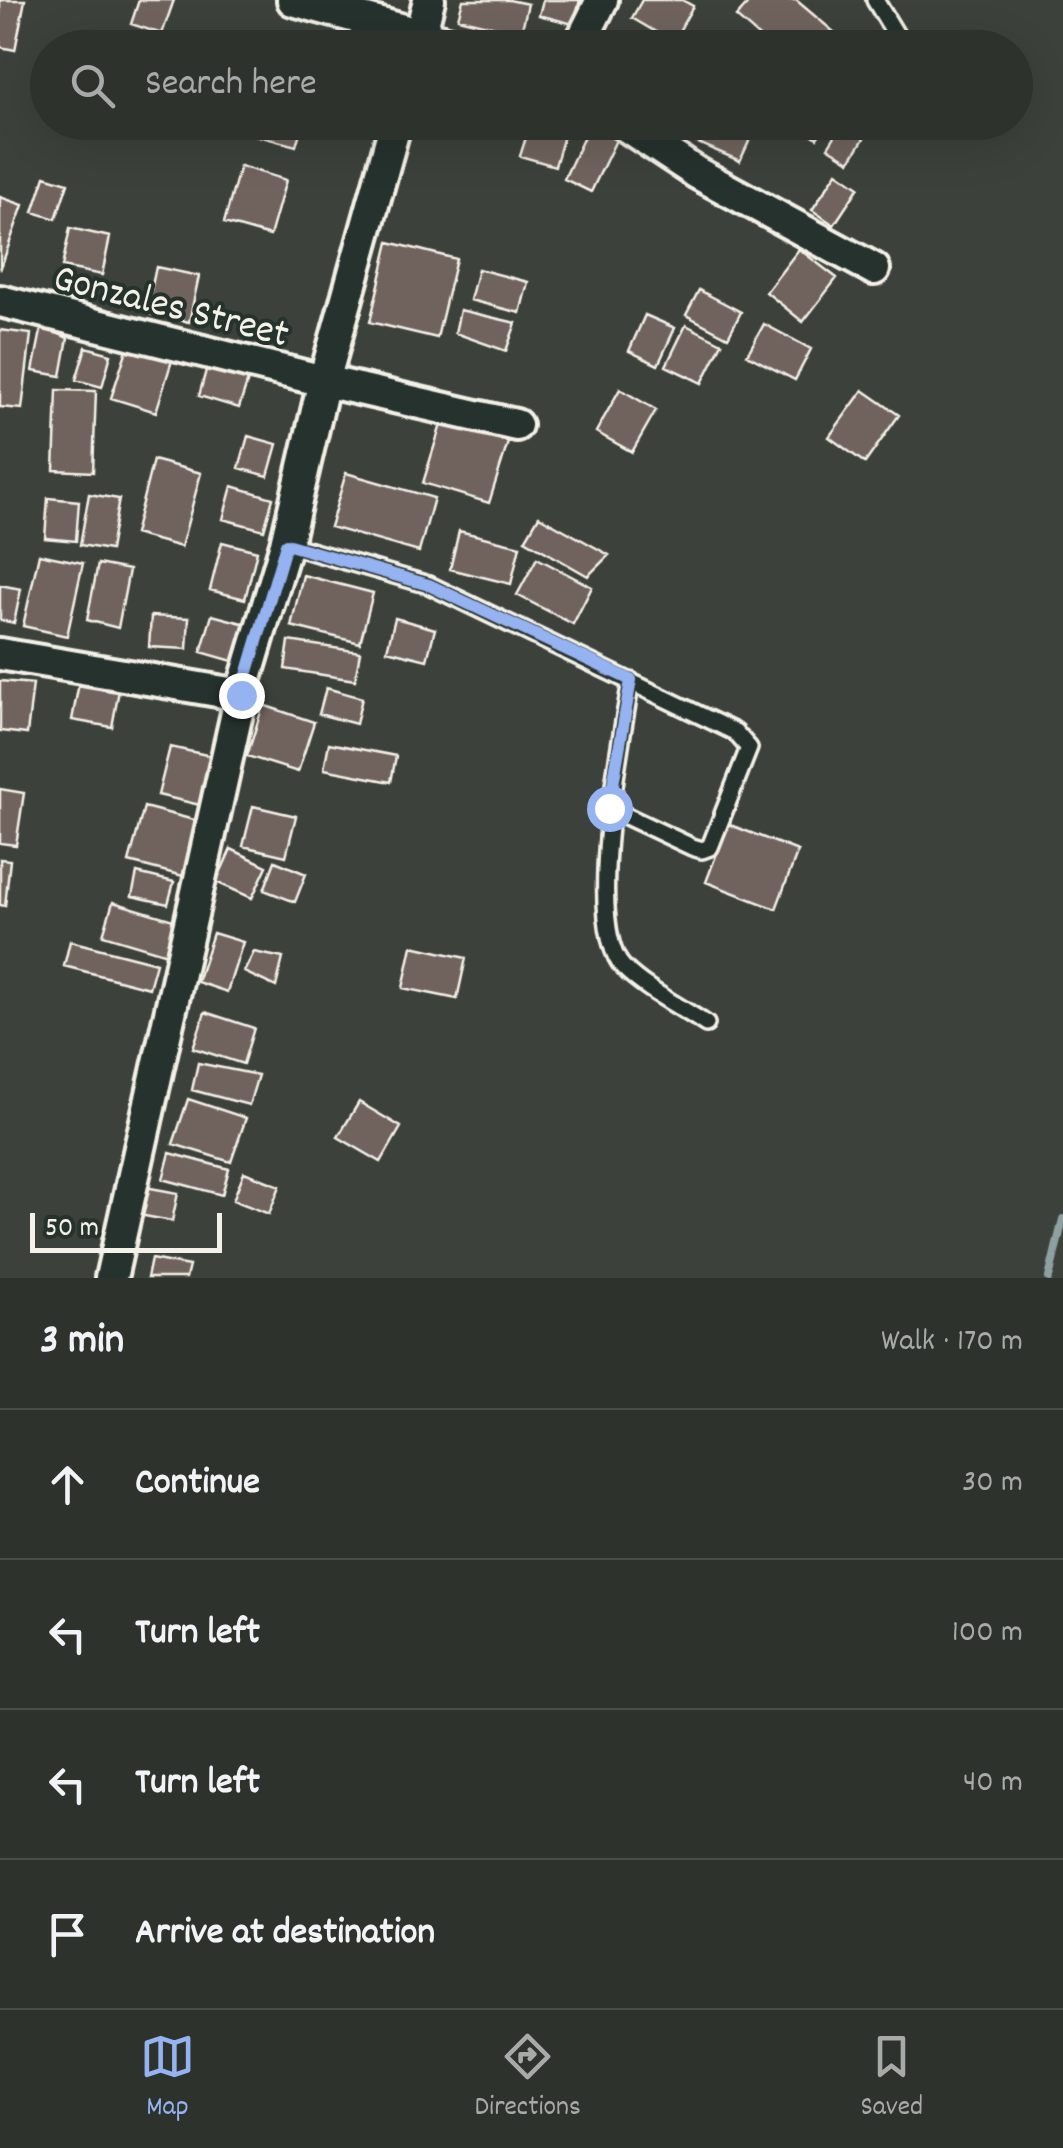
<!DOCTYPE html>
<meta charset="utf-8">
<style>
body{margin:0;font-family:Dekko,sans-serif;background:#353a34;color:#f1f3f6}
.scale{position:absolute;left:30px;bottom:25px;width:192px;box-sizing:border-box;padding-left:10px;border:5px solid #f4f1e8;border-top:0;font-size:28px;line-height:35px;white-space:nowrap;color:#f4f1e8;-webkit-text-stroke:8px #26332d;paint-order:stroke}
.stop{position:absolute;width:30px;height:30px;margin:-22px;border:8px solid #95b2f1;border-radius:50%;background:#fff}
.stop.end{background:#95b2f1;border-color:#fff;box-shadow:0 2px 10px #0008}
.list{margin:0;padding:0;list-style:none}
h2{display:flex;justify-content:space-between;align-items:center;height:130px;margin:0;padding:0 40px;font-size:42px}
h2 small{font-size:32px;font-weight:400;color:#a7aaa9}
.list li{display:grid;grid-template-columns:65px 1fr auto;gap:30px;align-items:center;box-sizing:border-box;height:150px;padding:0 40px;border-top:2px solid #484d48}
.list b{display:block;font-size:38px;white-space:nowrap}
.list em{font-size:32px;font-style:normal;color:#a7aaa9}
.icon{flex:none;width:55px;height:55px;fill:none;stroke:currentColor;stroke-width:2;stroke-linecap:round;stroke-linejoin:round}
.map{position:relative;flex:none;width:1063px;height:1278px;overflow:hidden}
.search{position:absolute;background:#2d322c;box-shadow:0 10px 40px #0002;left:30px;right:30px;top:30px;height:110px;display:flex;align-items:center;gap:25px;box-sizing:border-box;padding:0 35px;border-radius:55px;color:#a7aaa9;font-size:38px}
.sheet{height:730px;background:#2d322c}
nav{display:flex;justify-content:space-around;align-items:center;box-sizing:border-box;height:140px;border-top:2px solid #484d48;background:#2d322c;font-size:28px;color:#a7aaa9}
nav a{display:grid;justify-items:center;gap:5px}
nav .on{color:#95b2f1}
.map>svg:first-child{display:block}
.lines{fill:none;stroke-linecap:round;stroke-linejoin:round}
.stream{stroke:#8ea1a1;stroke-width:8}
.building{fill:#70645d;stroke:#f4f1e8;stroke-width:2.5}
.service-casing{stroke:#f4f1e8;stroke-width:22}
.minor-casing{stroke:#f4f1e8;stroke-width:38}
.service{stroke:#26332d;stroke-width:15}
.minor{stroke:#26332d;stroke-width:30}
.route{stroke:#95b2f1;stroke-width:12}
.labels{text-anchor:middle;stroke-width:8;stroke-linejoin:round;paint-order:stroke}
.street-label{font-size:40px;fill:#f4f1e8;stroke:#26332d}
</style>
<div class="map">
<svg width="1063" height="1278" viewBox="0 0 1063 1278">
<rect width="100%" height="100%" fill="#3c423b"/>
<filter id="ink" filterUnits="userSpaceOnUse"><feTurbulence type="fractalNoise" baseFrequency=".01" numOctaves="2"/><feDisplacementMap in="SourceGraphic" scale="20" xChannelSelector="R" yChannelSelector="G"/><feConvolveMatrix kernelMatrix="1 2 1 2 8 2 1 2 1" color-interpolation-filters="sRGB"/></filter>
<g filter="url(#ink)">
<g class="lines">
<path class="stream" d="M1049,1278L1063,1219"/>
</g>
<path class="building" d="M0,0H25L15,50L0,47Z
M139,0H174L162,34L131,24Z
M463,0H509L528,4L521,33L458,18Z
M543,0H580L573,24L539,15Z
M642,0H682L693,6L673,42L632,18Z
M751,0H796L841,38L833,48H772L736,17Z
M621,33L647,48H613Z
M258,122H303L296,146L255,135Z
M531,122H568L555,166L520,156Z
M591,122H598L616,140L591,192L564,179Z
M645,122H691L680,142Z
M705,122H758L740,161L696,142Z
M795,122H828L817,138Z
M844,122H854L868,132L850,161L828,147Z
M240,166L286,180L270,236L224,223Z
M837,172L859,187L834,225L812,210Z
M45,176L68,183L56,219L33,212Z
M0,197L23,205L0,270Z
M70,228L110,237L102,275L62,267Z
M389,242L456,259L437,338L370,322Z
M799,249L837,278L803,322L766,292Z
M156,267L199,276L189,322L146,313Z
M478,269L528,282L520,313L470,300Z
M699,290L741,312L728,337L686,315Z
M460,310L516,323L506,351L455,333Z
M645,315L675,328L658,365L629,351Z
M764,324L811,349L795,380L747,355Z
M686,325L722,343L702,383L666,366Z
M42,326L68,338L61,376L33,371Z
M0,330L31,334L22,409L0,407Z
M129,343L173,357L156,412L111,398Z
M86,347L111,354L102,387L76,380Z
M208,363L250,374L239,408L199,396Z
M620,389L656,410L632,452L596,432Z
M57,390L96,391L93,472L54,470Z
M863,390L899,415L865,463L829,437Z
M443,418L509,439L489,503L423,483Z
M248,436L277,444L268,476L239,468Z
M153,460L201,473L181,547L134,534Z
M346,473L434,498L419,552L330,527Z
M232,486L273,498L264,530L223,519Z
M89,494L119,499L110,550L80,545Z
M48,498L79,501L76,541L45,538Z
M539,516L609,555L588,576L525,540Z
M459,531L520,546L511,584L450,569Z
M222,542L257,551L245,599L210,590Z
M39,554L83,563L67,636L23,626Z
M537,558L592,587L573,624L517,595Z
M98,564L129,570L118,628L87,620Z
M303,575L373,593L360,643L291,626Z
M0,585L21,589L14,623L0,620Z
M212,615L246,624L236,662L201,652Z
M151,616L189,618L187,649L149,647Z
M395,618L435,629L427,660L387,650Z
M289,641L360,652L355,680L285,669Z
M0,681L33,684L27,734L0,731Z
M79,683L119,690L112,727L72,720Z
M326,688L362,698L356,724L319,714Z
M263,705L314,722L298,772L247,756Z
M329,743L396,756L391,782L324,769Z
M170,747L216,757L204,806L158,795Z
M0,789L24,793L16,845L0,843Z
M253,806L296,816L286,856L243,846Z
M144,807L198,821L183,876L129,862Z
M728,824L798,851L776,909L706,882Z
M231,849L267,866L252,898L216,882Z
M0,859L10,860L5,906L0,905Z
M275,861L306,874L295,902L264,890Z
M137,873L174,882L168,904L132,896Z
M113,902L180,922L170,955L103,935Z
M213,933L243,942L227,992L197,982Z
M70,941L156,963L149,988L64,966Z
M412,946L466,958L457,999L403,988Z
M254,952L283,958L276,987L244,972Z
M205,1012L254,1028L243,1064L193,1048Z
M198,1063L258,1075L249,1105L192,1090Z
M188,1099L246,1118L231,1162L173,1144Z
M359,1102L401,1127L381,1162L338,1137Z
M170,1153L229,1169L222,1195L163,1179Z
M244,1172L280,1186L269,1214L233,1200Z
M145,1187L178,1193L172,1221L139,1215Z
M151,1259L189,1266L186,1278H147Z"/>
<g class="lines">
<g class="service-casing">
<path id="service" d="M875,0L904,48
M286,544L429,585L735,732L749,748L710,847L702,850L692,847L609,808
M631,681C622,735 583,928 624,968C645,989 681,1007 706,1024"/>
</g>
<g class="minor-casing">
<path id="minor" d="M293,0L469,48
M417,48L429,0
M578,48L602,0
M620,122L697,173L874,269
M0,301L324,381L516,425
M0,654L241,695
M111,1278L241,695L286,544L324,381L396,122"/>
</g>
<use href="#service" class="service"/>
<use href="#minor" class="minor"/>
</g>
</g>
<g class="lines" filter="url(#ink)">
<path class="route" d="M241,695L286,544L429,585L631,680L609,808"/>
</g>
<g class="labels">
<g class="street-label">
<text transform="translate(172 303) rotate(14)" y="14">Gonzales Street</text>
</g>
</g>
</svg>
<div class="scale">50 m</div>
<div class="stop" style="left:609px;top:808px"></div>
<div class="stop end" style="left:241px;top:695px"></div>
<div class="search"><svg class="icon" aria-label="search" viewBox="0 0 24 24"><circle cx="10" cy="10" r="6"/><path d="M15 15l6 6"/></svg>Search here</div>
</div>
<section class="sheet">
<h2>3 min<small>Walk · 170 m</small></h2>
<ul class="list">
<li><svg class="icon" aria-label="ahead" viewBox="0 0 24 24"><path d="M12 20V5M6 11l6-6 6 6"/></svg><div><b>Continue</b></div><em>30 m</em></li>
<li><svg class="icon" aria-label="left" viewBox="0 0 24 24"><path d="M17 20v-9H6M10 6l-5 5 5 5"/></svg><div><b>Turn left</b></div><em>100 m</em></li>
<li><svg class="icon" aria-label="left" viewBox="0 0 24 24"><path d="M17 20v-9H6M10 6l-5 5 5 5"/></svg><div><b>Turn left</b></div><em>40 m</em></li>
<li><svg class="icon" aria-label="arrive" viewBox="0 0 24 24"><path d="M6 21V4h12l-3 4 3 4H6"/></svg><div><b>Arrive at destination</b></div></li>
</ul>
</section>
<nav>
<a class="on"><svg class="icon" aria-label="map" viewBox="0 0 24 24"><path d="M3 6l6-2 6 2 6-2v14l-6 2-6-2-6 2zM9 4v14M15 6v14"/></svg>Map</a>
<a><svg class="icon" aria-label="directions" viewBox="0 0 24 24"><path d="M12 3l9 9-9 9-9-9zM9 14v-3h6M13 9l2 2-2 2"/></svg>Directions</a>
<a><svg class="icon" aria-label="saved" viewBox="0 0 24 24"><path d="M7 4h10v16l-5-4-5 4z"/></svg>Saved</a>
</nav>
